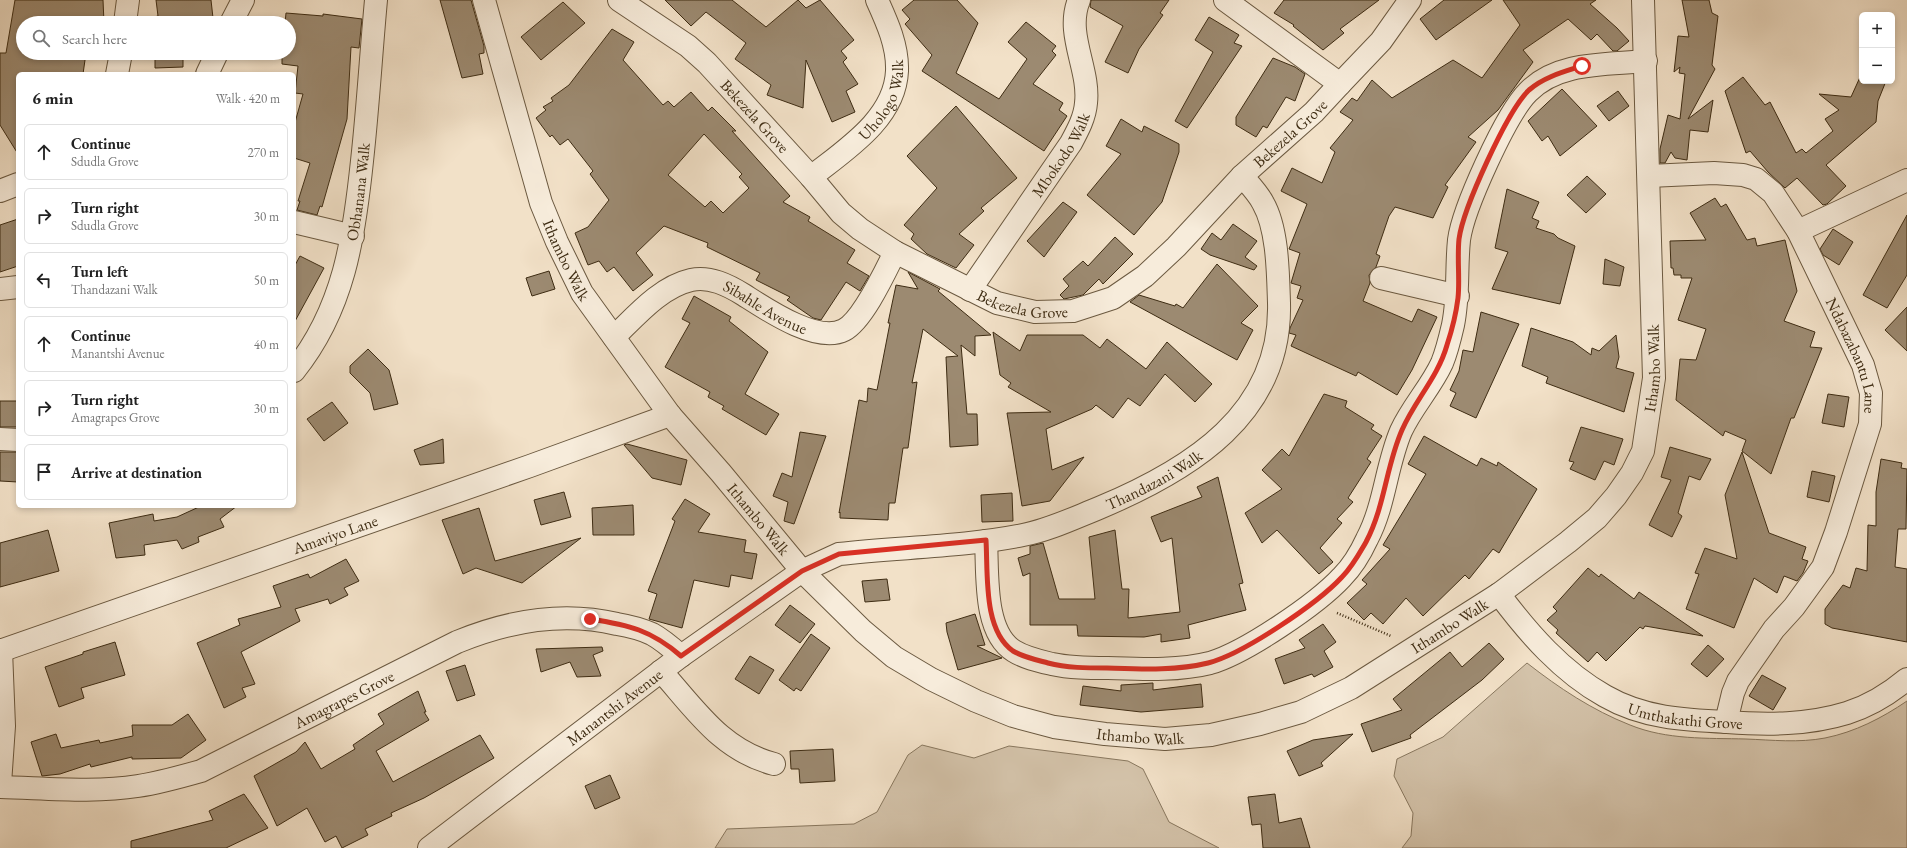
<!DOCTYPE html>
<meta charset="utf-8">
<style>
body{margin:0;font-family:"EB Garamond",serif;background:#f2f2f2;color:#222}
.controls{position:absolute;right:12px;top:12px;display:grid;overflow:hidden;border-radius:6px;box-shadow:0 2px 6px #0003}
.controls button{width:36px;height:36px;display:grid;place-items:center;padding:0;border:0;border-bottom:1px solid #e0e0e0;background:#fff;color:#222;font:20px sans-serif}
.stop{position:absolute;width:12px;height:12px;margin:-9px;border:3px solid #d93025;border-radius:50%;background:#fff}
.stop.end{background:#d93025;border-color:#fff;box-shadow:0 1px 4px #0008}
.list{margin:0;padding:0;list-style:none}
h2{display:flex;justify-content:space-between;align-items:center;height:52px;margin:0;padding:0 16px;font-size:17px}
h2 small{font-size:13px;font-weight:400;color:#767676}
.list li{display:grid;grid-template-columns:26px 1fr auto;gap:12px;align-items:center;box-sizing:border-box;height:56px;margin:0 8px 8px;padding:0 8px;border:1px solid #e0e0e0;border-radius:6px}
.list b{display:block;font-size:15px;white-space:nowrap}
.list p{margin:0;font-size:13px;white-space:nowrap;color:#767676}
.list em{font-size:13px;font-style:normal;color:#767676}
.icon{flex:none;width:22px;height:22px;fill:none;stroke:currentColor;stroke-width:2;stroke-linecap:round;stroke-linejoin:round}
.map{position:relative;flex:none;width:1907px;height:848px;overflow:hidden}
.search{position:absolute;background:#fff;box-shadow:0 2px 6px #0003;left:16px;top:16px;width:280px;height:44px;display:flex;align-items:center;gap:10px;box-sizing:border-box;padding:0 14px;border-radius:22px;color:#767676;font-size:15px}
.panel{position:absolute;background:#fff;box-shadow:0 2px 6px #0003;left:16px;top:72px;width:280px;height:436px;border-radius:6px}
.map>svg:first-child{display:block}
.green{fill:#d3c2a9;stroke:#88775e}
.building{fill:#9c8a71;stroke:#3e2c13;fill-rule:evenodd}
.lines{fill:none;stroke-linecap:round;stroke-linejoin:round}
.minor-casing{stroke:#6b5940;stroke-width:24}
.path{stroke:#3e2c13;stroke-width:2.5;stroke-dasharray:1 2;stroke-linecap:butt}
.minor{stroke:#f7ecdb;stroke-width:22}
.route{stroke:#d93025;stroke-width:5}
.labels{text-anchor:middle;stroke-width:3.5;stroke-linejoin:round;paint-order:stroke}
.street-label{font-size:16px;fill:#3e2c13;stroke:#f7ecdb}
</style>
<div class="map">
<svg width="1907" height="848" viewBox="0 0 1907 848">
<rect width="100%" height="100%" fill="#f2e1c8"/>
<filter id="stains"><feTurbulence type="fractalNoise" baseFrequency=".005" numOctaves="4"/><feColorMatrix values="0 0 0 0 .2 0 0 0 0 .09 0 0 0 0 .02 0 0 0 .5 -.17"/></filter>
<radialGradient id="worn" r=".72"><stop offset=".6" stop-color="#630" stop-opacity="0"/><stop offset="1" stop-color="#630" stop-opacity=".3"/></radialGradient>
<path class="green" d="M1527,663C1559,688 1592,710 1630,725C1667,740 1707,738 1746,739C1772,740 1799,743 1825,738C1855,732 1882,718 1907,701V848H1402L1411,836L1413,813L1394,776L1397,759L1443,737Z
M922,745L974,758L1009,746L1128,761L1143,769L1169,822L1219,848H715L727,829L854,824L877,812L908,755Z"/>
<path class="building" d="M15,0H103L104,23H23V53H86L83,74H18V154L0,125V53H6Z
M156,0H211L213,18L187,21V23H154V17L158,16Z
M440,0H471L484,46V53L479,54L483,74L462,78Z
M665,0H732L766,27L798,0L806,8L820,0L854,40L841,51L847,58L843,62L858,84L846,91L855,112L832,122L806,60L803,108L767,95L771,85L735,59L746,43L706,12L691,26Z
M914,0H957L978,23L956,73L999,99L1027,59L1008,42L1026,22L1056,46L1052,51L1056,55L1033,84L1063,103L1059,110L1067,116L1044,151L922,71L932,55L905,24L910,19L902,10Z
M1091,0H1169L1160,13L1163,15L1139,49L1128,73L1105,62L1123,26L1090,7Z
M1284,0H1379L1340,29L1344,33L1323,50L1293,26L1294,25L1274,13Z
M1444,0H1492L1436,40L1420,19Z
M1503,0H1596L1590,4L1617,28L1629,41L1617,51H1613L1597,34L1591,40L1568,19L1523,50L1533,62L1498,110L1468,137L1476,142L1445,185L1448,187L1433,218L1395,207L1389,216L1376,254L1380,256L1376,267L1369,275L1370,283L1363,301L1412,322L1418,309L1437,317L1412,370L1397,395L1358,372L1356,376L1291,346L1296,335L1289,333L1290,328L1303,300L1297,298L1301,286L1291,283L1300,253L1289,249L1307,204L1281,191L1292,168L1322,183L1335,152L1330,148L1353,120L1340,112L1352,98L1357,101L1372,80L1392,98L1453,60L1482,78L1520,25Z
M1682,0H1709L1712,13L1718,16L1712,65L1715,69L1688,119L1713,100L1708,132L1690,130L1687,160L1675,158L1671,152L1665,163H1660V149L1668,115L1680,119L1685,74L1679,73L1680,67L1674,72L1678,36L1689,37Z
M563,2L585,23L541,60L521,37Z
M286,13L323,16V14L362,19L359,48L351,47L347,119L322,207L320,206L317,215L297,210L300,201H298L310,163L294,158V126L303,94L295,93L298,66L282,64V53H289V23H285Z
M1209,17L1239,35L1234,43L1242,46L1187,128L1175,121L1213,52L1195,40Z
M612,29L634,42L623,60L663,105L668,101L674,107L691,92L708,111L712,107L736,131H732L790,196L783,202L810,217L808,221L855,250L847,263L869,276L860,291L846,282L821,320L813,318L787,300L790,297L756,280L760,273L707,247L708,243L664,226L636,253L653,275L633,291L614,267L607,272L599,261L588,265L575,233L588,227L609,200L590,174L593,171L568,139L560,145L552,135L550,137L536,118L546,110L543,107L553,101L551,98L569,85ZM704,134L742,174L739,177L749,188L723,213L711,201L705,207L668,175Z
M155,53H183V67L155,68Z
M1273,58L1295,67L1305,74L1295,101L1286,97L1267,128L1263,126L1256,137L1236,125V117Z
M1861,75L1862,81H1886L1878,101L1876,122L1826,165L1846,186L1827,204L1823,205L1797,178L1785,188L1768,172L1750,151L1746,153L1725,91L1743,77L1765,105L1770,102L1796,153L1802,149L1806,153L1833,131L1825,119L1839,110L1819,94L1851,97Z
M1562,89L1597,126L1560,156L1548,136L1542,141L1528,121Z
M1618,91L1629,106L1609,121L1597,106Z
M956,106L1017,178L981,208L984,211L959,234L974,245L956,268L927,254L911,239L914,234L904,225L937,188L907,156Z
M1121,119L1142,132L1144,126L1179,144V152L1162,202L1134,235L1087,195L1121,154L1106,146Z
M1587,176L1606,194L1586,213L1567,195Z
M1507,189L1539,202L1532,218L1539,221L1536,228L1554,234L1558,238L1575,246L1560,304L1492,289L1508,252L1495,248Z
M1715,198L1721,207L1726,204L1747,240L1755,238L1757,246L1785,240L1797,291L1784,321L1815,332L1810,347L1822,348L1794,418H1791L1771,474L1742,451L1746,440L1725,431L1723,436L1676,400L1680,359L1696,360L1706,329L1678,320L1692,278H1681V275H1674L1673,268H1671L1670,241L1706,240L1690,213Z
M1063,202L1077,212L1044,257L1027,241Z
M1907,215V275L1887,308L1863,295Z
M18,219V266L0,272V225Z
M1233,224L1257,241L1245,257L1257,266L1254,270L1210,255L1201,249L1212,233L1221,240Z
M1833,229L1853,242L1839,265L1823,255L1820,249Z
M1115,237L1133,254L1103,284L1099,279L1083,295L1064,299L1060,295L1069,286L1063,279L1083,261L1088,266Z
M300,256L324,268L294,323V267Z
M1605,259L1624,267L1620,286L1603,284Z
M1217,264L1258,306L1241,323L1253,330L1237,360L1130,302L1139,295L1175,306L1176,304L1183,308Z
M549,271L555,289L532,296L526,278Z
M908,272L940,289L938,291L991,335L975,336V356L961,345L967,414H977L978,445L950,447L946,357L958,356L923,329L912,383L917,382L908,448H903L895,503H889L888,520L840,518V512L839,513L859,400L867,402L868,388L877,390L890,323H888L896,285L918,289Z
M694,296L731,317L729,321L768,352L745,394L779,414L766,435L722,409L724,406L708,397L710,392L665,367L690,323L682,319Z
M1907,307V351L1885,330Z
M1481,312L1519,324L1476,418L1450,406L1456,393L1450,390L1459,371L1463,350L1473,352Z
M1531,328L1573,342L1591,355L1592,348L1599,351L1616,335L1619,357L1616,368L1634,373L1624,412L1546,383L1548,377L1522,366Z
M993,332L1020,351L1027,335H1083L1100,348L1107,339L1146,369L1167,342L1212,384L1195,402L1165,374L1140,406L1128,398L1113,418L1096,405L1092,409L1046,429L1052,470L1084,457L1050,501L1022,506L1007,413L1051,412L1008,387L1011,383L1000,375Z
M368,349L389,370L398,404L374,410L370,393L350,373V366Z
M1324,394L1347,401L1345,407L1374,425L1371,429L1382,436L1367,459L1371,462L1348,498L1353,502L1337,519L1342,523L1320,548L1333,562L1319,574L1277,530L1262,543L1245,513L1282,489L1262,470L1282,449L1289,456Z
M1828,394L1849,397L1844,427L1822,423Z
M0,401H18V427H0Z
M332,402L348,423L324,441L307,419Z
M1581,427L1623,439L1614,465L1604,461L1595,480L1570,469L1574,462L1569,461Z
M800,432L826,436L794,524L784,521L788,502L773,496L782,473L792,477Z
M1424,436L1477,466L1481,458L1497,466L1498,462L1537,489L1499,553L1493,549L1469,579L1465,575L1423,616L1406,598L1383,624L1371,613L1364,620L1347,603L1367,584L1362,580L1390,549L1383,545L1426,474L1408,464Z
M443,439L444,463L420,465L414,450Z
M627,444L687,460L681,485L652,478L624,445Z
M1670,447L1711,459L1700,480L1689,476L1678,513L1682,516L1672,537L1649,525L1671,480L1661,477Z
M0,452H18V482L0,481Z
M1742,452L1769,533L1806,547L1802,559L1808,561L1803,573L1797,581L1784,576L1777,593L1754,578L1734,628L1686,609L1699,574L1695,573L1705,548L1737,559L1725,495Z
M1881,459L1902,463L1901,468L1907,469L1906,529H1898L1895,567L1907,569V642L1832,628L1825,624V609L1843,585L1850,588L1856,568L1867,571L1868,525L1876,526V492Z
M1812,471L1835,476L1829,502L1807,497Z
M1218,477L1243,583L1239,584L1246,610L1188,625L1190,638L1161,642V634L1144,637L1078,636L1077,625H1030V573L1023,576L1018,558L1030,554V546L1043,543L1059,599H1095L1089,537L1115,530L1122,589H1129L1128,618L1180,612L1172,538L1161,542L1151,517L1202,497L1197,487Z
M564,492L571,517L541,525L534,500Z
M1012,493L1013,521L982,522L981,495Z
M685,499L710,514L698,532L746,540L744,552L757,554L752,579L731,575L729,587L694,580L682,628L649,619L657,594L648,591L675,521L672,519Z
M633,505L634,535H593L592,508Z
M201,506H237L220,519L224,527L198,537L199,542L182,549L177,540L144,545L145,555L116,558L109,523L153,514L154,521L177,517Z
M479,508L495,561L581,538L522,583L476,568L463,574L442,520Z
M48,530L59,571L0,587V543Z
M346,559L359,581L344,588L348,595L330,604L328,599L295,609L300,621L241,652L255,684L242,688L246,697L224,708L197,643L240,625L238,619L281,607L273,586L308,574L310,578Z
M1588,568L1599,577L1601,574L1634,599L1639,592L1703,636L1645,626L1643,629L1640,627L1606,661L1597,652L1588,662L1556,633L1558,630L1547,620L1557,611L1553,607Z
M887,579L890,600L865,602L862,581Z
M790,605L815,624L800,643L775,625Z
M975,614L985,645L977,646L1002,658L958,670L947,632L946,623Z
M1323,624L1336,642L1324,651L1333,667L1314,677L1312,674L1284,684L1275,659L1305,648L1299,640Z
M811,634L830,648L801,691L796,688L794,691L779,680Z
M115,642L125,675L81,688L84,698L59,707L45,667L83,654V652Z
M1489,643L1504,659L1482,680L1410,735L1411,738L1372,752L1361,724L1402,710L1393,699L1450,652L1462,667Z
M1708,645L1724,659L1707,677L1691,664Z
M602,647L603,651L593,655L601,676L577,677L570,662L541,672L536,649Z
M750,656L774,670L759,694L735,679Z
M465,665L475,695L457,701L446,671Z
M1762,675L1786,688L1773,710L1749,696Z
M1153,683V690L1201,684L1203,707L1141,712L1080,705L1083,686L1121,691V685Z
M418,691L426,712H424L429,720L376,751L393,782L480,735L494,758L424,798L391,813L392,816L365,829L368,835L342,848L336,836L325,842L307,808L277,826L254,776L296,752L305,742L321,769L355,749L353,745L384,724L378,714Z
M188,714L206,740L181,758L132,759V757L91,767L90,764L60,774L42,776L31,742L56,734L61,748L99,740L100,743L133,736L132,725H172Z
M1353,734L1321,763L1323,766L1299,776L1287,751L1313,740Z
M833,749L835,781L800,783L799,769H791L790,751Z
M610,775L620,798L595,809L585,786Z
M244,794L268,828L226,848H131V841L213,820L209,811Z
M1275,794L1279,823L1301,818L1310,848H1263L1261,824L1252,825L1248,797Z"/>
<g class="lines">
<g class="minor-casing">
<g id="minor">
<path id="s1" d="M484,0L541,203L557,242L582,293L670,415L721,473L802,571L863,631L894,657L931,679L976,701L1013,716L1054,727L1105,734L1165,739L1211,735L1260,724L1301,712L1351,688L1499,594L1568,542L1597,518L1616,496L1632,473L1643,451L1654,378L1643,0"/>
<path id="s2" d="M619,0L688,46L707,63L811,177L841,213L860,229L895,252L997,303L1035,312L1073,311L1113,298L1145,276L1176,247L1242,176L1314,112L1340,84L1381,41L1410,0"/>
<path d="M1225,0L1340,84"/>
<path d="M125,23L128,0"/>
<path d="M231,23L243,0"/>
<path d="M117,74L121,53"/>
<path d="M207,74L217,53"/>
<path id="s3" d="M1649,176L1714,173L1743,175L1756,179L1773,193L1798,231L1863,365L1871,393L1870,424L1836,532L1823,567L1794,607L1774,629L1738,681L1733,693L1726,722"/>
<path id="s4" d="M811,177C845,150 895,119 897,71C898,46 887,22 877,0"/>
<path d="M0,191L18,184"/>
<path d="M294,222L353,236"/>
<path d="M1798,231L1907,180"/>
<path d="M1381,278L1458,296"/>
<path d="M0,289L18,287"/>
<path id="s5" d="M970,290L1071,143C1078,130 1085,117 1086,103C1090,69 1065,34 1079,0"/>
<path id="s6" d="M614,337C635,317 660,287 691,280C710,276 728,285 744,295C766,309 817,344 844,330C863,320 885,272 895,252"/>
<path id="s7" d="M294,371C344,309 354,238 362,161C368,107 371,54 376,0"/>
<path d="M0,439L18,440"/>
<path d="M986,541C988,573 983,632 1014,651C1025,658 1039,661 1052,664C1070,668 1089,668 1108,668C1141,669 1178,671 1210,663C1245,653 1317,604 1342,577C1353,566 1361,552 1367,539C1385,505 1386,466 1401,431C1412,407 1431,387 1442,363C1447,351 1450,338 1453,325C1459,296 1456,269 1459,240C1463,209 1506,114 1528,92C1558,61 1607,65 1646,61"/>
<path id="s8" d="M1499,594C1528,633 1562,672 1605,696C1643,718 1684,720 1727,722C1767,725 1808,725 1847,713C1870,706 1889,694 1907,679"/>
<path id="s9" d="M0,651L530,466L670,415"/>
<path d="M661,671C696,710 721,750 774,764"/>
<path d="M0,784L4,726L1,650"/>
<path id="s10" d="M0,787C44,788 95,793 138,786C159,783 180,777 201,771L457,642C508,621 562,611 617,624C629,626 641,629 652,634C663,640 672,648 681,656"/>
<path id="s11" d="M429,848L681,656L802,571L839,554C900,547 963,547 1023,535C1049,530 1074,518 1099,508C1190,470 1282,414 1279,303C1278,274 1278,229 1263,203C1258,193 1249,184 1242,176"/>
</g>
</g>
<path class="path" d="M1337,613L1391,636"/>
<use href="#minor" class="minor"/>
</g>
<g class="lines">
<path class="route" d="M590,619C629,625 651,630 681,656L802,571L839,554L986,540C988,574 983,630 1013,651C1023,657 1037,660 1048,663C1067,668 1087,668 1107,668C1139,669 1176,671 1208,663C1243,654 1317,604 1342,577C1352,567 1359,554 1366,542C1385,506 1386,466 1402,430C1415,400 1438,377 1447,345C1452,330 1456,314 1458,298C1460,279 1457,259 1459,239C1463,209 1507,111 1529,90C1544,77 1563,72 1582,66"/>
</g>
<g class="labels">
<g class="street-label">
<text dy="6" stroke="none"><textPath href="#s4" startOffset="108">Uhologo Walk</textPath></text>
<text dy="6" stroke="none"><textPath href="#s2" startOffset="180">Bekezela Grove</textPath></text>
<text dy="6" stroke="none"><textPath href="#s2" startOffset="852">Bekezela Grove</textPath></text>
<text dy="6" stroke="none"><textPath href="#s5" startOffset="163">Mbokodo Walk</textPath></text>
<text dy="6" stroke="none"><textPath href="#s7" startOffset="193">Obhanana Walk</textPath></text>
<text dy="6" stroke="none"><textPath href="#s1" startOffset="273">Ithambo Walk</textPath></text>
<text dy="6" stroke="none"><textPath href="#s2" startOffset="516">Bekezela Grove</textPath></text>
<text dy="6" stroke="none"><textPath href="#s6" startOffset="178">Sibahle Avenue</textPath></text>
<text dy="6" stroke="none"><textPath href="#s3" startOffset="312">Ndabazabantu Lane</textPath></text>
<text dy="6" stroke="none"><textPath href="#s1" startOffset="1737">Ithambo Walk</textPath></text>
<text dy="6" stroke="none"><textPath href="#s11" startOffset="833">Thandazani Walk</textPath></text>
<text dy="6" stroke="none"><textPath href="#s1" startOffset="597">Ithambo Walk</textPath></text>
<text dy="6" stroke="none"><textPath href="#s9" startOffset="355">Amaviyo Lane</textPath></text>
<text dy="6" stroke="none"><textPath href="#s1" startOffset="1389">Ithambo Walk</textPath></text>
<text dy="6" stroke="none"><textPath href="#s10" startOffset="363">Amagrapes Grove</textPath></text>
<text dy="6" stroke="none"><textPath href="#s11" startOffset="233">Manantshi Avenue</textPath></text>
<text dy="6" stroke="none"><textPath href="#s8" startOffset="232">Umthakathi Grove</textPath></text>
<text dy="6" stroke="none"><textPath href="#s1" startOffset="1053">Ithambo Walk</textPath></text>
</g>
</g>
<rect width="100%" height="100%" filter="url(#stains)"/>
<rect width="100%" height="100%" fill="url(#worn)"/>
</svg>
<div class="controls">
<button>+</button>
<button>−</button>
</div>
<div class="stop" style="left:1582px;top:66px"></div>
<div class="stop end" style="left:590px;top:619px"></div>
<div class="search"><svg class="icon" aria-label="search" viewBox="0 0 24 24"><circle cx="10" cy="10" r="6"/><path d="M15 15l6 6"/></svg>Search here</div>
<section class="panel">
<h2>6 min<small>Walk · 420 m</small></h2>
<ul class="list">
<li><svg class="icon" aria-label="ahead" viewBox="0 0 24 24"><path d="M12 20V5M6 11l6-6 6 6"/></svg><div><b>Continue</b><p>Sdudla Grove</p></div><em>270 m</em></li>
<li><svg class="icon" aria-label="right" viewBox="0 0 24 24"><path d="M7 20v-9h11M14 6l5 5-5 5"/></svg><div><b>Turn right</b><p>Sdudla Grove</p></div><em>30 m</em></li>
<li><svg class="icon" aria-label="left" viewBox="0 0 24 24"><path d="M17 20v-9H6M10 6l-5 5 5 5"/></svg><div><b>Turn left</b><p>Thandazani Walk</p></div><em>50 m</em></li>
<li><svg class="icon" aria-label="ahead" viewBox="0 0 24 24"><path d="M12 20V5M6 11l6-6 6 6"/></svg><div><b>Continue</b><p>Manantshi Avenue</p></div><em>40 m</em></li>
<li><svg class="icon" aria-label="right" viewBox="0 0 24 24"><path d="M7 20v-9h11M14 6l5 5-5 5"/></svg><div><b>Turn right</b><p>Amagrapes Grove</p></div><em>30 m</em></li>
<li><svg class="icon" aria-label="arrive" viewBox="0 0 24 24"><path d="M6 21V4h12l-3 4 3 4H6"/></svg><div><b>Arrive at destination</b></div></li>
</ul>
</section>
</div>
